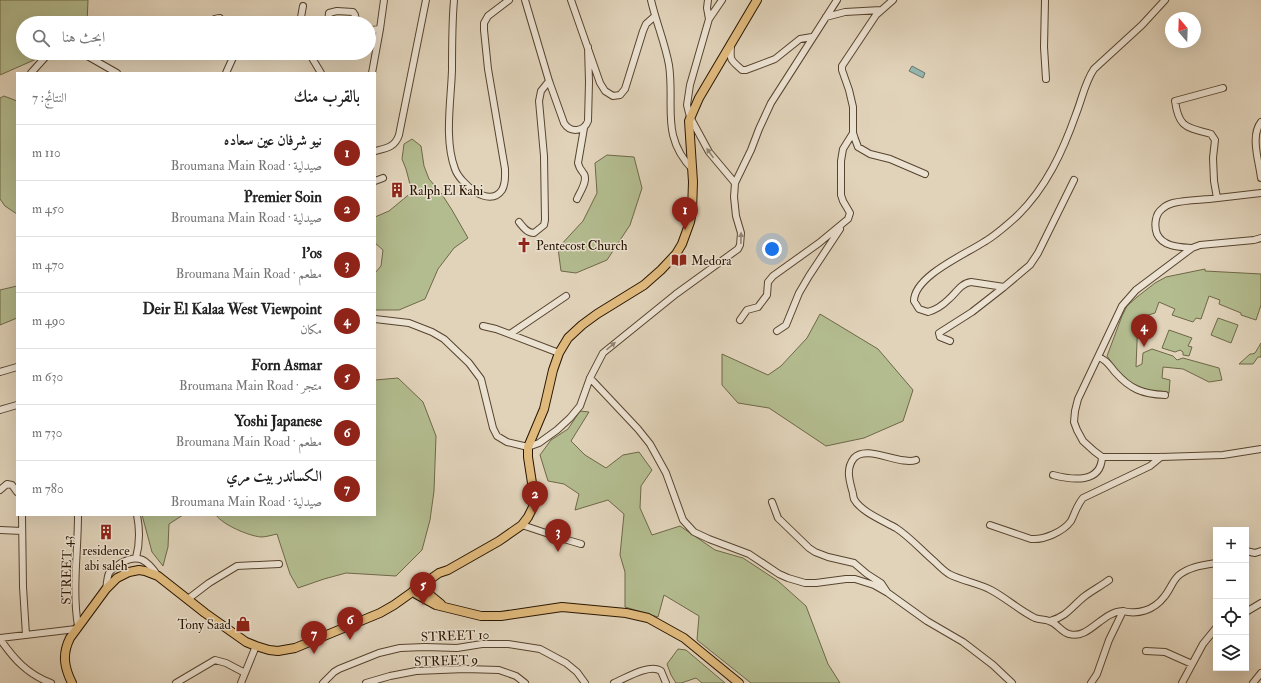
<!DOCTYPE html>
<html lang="ar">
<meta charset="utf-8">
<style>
body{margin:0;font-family:"IM FELL Double Pica",Amiri,serif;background:#f2f2f2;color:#222;direction:rtl}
.controls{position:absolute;right:12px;bottom:12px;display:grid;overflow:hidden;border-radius:0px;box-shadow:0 4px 16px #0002}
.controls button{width:36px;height:36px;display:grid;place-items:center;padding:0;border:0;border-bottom:1px solid #e0e0e0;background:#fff;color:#222;font:20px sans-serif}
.compass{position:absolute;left:1165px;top:12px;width:36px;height:36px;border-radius:50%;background:#fff;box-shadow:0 4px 16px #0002;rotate:341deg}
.you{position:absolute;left:772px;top:249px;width:14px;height:14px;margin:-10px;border:3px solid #fff;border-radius:50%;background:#1a73e8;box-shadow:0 0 0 6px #1a73e833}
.badge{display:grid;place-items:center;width:26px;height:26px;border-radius:50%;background:#8f2418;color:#fff;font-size:13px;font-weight:700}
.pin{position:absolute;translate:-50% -33px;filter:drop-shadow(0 1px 2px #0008)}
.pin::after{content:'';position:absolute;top:21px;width:14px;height:12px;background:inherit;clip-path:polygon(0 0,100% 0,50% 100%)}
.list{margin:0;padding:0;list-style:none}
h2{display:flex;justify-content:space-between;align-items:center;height:52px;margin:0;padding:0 16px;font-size:17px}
h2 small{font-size:13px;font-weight:400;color:#767676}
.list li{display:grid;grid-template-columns:26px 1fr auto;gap:12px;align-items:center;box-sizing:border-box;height:56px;padding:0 16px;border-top:1px solid #e0e0e0}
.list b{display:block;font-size:15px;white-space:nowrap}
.list p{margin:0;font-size:13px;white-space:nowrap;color:#767676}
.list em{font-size:13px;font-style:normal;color:#767676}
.icon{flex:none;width:22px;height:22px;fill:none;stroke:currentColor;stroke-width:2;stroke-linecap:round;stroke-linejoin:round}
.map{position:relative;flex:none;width:1261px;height:683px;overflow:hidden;direction:ltr}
.search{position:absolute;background:#fff;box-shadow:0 4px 16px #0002;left:16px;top:16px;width:360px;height:44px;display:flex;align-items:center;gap:10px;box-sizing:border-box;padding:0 14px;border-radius:22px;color:#767676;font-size:15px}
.panel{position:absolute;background:#fff;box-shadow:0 4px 16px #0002;left:16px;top:72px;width:360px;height:444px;border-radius:0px;direction:rtl}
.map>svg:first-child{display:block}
.green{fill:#b3bc8f;stroke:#6e6848}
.water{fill:#94b8b0;stroke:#69776a}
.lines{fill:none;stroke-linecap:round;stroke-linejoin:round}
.minor-casing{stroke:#56442e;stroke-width:8}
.major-casing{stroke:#281500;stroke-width:10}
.minor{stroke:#ece2d2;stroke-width:6}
.major{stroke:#e0ba7d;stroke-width:8}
.oneway{fill:#948674}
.labels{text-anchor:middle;stroke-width:3;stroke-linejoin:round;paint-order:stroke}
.poi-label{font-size:13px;fill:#281500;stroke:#ece2d2;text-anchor:start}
.street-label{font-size:13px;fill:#281500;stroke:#ece2d2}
</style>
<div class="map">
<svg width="1261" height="683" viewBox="0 0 1261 683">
<rect width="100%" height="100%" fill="#e1d3ba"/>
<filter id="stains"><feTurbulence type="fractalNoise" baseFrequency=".005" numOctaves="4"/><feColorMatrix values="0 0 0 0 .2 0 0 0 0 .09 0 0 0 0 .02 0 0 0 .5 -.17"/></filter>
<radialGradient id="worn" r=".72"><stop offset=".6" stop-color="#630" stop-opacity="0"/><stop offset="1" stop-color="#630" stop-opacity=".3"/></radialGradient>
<path class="green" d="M0,0H88L87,23H23V53H50L0,75Z
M4,96L17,101V214L5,206L0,199V98Z
M412,139L421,146L424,166L429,179L441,193L452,210L468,238L454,248L438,269L425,299L399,310H375V273L381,266L383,250L375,243V217L389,211L412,192L406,169L402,159L404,144Z
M607,155L634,157L642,188L630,225L607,260L576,273L561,271L558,248L583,221L597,193L595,163Z
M1205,269V271L1261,274V305L1256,320L1241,315V313L1219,304L1220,300L1209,296L1201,319L1196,318L1193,322L1172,315L1175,309L1159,302L1155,313L1138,318L1136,367L1142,364L1143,353L1152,349L1173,356L1177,360L1183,358L1219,368L1222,380L1209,382L1183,369L1163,367L1162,378L1170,380L1169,393C1162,393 1154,394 1147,392C1128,388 1117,370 1107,356L1122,316L1127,306L1137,297L1155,283L1166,277Z
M17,286V318L0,325V290Z
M820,314L878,349L913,390L903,421L864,438L826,446L769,408L738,403L722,385V354L768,375L781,366L807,338Z
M1218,318L1238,325L1231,343L1211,335Z
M1169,330L1192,338L1188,346L1192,347L1189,356L1183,355V352L1180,350L1175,352L1162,348Z
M1261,343V357H1258L1253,364H1239L1250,354H1252L1255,353Z
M398,378L423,402L436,436L434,491L430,520L422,550L396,576L346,573L324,579L298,588L290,574L277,534C272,535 266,537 261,537C249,536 223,525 216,515H375V380Z
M580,411L589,412L571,441L585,455L606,468L623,455L639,452L652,470L641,486L640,508L652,535L680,526L715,550L743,558L778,581L806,606L828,664L840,683H751L697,640L699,616L664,595L658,617L625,607V572L620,555L624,514L608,500L575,510L579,494L564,484L548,481L540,455L551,440L568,429Z
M142,515H183L169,524L168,547L163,566L152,552Z
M678,649L686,650L725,683H702L696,678L681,683H676L671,675L667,664Z"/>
<path class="water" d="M912,66L925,73L923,78L909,71Z"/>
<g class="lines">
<g class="minor-casing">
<path id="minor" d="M454,0C452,23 452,46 452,70C451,101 444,140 455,169C460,183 489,209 502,190C506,183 505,176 505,169L488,69L484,30V23L488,16L509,0
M525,0L549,81L564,123C570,133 584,132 588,121L589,82L588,47
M571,0L600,83L605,91L613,96L620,95L625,89L643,31L646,24L655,16
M651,0C656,22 665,43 669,65C675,106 660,136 693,170
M708,0L707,8L709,19
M722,0L709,19L690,85L687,105L690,117L709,152L735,183
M893,0L876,15L842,66V70L849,90L853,107V133L855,139L858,147L870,154L890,159L925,174
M1045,0L1044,47L1046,79
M826,17L845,12L881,10
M209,23C212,20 215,18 220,18L225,23
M300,23L303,6
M328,23L329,13L337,11L353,12L355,15L356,23
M369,30L380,29
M731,46C730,61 730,59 742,70H746L775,59L800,39L812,37
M82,53L117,73
M309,53L321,73
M31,73L49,53
M226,73L235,53
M372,73L380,29L384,0
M1261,122C1250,136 1259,161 1261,178
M375,151C387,148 395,147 399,135L426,0
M375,181L383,178
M1217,198L1214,181L1213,158L1215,140L1211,134C1187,127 1179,129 1175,101L1223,88
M577,199C580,192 588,181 584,174C581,170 579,168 578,163L584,128
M519,222C523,227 527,233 534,233L544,225L545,220L544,156L539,101L541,91L549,81
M1261,238L1254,240L1200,245L1192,248L1136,290L1122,306L1078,399L1075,411L1074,422L1077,430L1083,441L1094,451L1102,457H1161L1223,455L1261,449
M1192,248C1180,247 1163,247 1157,234C1154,226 1155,214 1162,209C1165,206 1169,204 1173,203C1184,200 1197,200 1209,199C1226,197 1244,195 1261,193
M1004,287L971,282C961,283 956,293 949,299C943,305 935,310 928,312L919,309L914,301C914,276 966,254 984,242C996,235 1007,225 1017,216C1046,188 1063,151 1076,114C1082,99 1085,82 1094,69L1142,25L1165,0
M375,319L409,323L432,332L444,339L469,363L481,379L493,428L497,436L507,442L528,447L539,443L557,430L570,418L580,406L590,378L603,353L676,294L738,249L740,245L741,233L736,216L734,197L735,183L751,150L759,129L771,103L837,0
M740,320L747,310L758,307L767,295L768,282L773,276L819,243L848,219L850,213L843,201L841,195V161L843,149L853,133
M483,326L496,329L559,353
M777,331L786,325L799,293L809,276L840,229
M510,334L566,296
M950,341L940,337L939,333L972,312L1004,287L1030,265L1038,253L1074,180
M1098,357C1107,360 1109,365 1115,372C1130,389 1142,394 1165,395
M0,372L17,367
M590,378L638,429L650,444L666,473L683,520L694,532L709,539L749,554L779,574L788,578L805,583H816L846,579H855L874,585L888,593L927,621L963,642L993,665L1012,683
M0,410L17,405
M916,460C900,466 867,444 854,458C846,468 849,479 852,490C853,492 853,496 854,499C861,512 884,521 896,528C910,537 922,551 935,562C939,566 944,571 949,574C962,581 978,583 991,590C1006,598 1019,610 1035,618C1040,620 1045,619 1049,621C1057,623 1061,632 1069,634C1089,640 1101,612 1123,611L1109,640L1097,674L1091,683
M1053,475C1072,480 1101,484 1102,457
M0,490L7,484L12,485L17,492
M772,502L778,518L809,548L815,552L828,557L854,563L867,574L881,583L887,592
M22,515L23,587L26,635
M78,515C78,552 72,590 78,626
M522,525L564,539L581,544
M990,525L1031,539C1044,540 1063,532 1071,521C1075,513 1077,505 1083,498L1150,466L1161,457
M0,530L22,531
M1246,551L1255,553L1261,551
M136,558C140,543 140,530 137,515
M106,589C107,584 107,578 109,573C111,569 117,566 121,563C139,553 147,560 158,576
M188,599L209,583L237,566L279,564
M1123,611C1138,615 1154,610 1164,597C1170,590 1172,582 1178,576C1188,567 1203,565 1216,563
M1246,612L1261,603
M1050,621C1068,616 1072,606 1085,596C1093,590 1101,586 1109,580
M0,638L76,629
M0,639C14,659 27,674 51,683
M1146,651L1165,652L1192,664
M176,683L215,660L226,663L245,673
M241,683L256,646
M323,683L334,672L339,669L379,653L400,648L425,647L457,648L482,644H508L540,649L566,663L577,672L585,683
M366,683L390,676L416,671L465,669L499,670L516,676L525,683
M614,683C626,678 650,663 661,671L666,683
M1182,683L1203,644L1216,628
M1253,683L1261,673"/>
</g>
<g class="major-casing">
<path id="major" d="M419,586L441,604
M413,591L416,594L436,605L481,616H501L562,607L626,613L648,618L684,638L739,683
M72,683C64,667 62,654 70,638L106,589L117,578L129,572L139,570L145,571L158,576L205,613L246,642L256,646L269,650L278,651L295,648L380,613L394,605L439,573L448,570L499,541L522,525L528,517L533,507L534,496L528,457V447L544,409L553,370L559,353L568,338L582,325L597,314L644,285L661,270L676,254L682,244L690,222L692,211L693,182L689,121L699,98L757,0"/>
</g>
<use href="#minor" class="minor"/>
<use href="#major" class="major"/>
</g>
<defs><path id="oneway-solid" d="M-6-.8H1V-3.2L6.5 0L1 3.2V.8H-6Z"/></defs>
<g class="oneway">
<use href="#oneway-solid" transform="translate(710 153) rotate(-125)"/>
<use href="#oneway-solid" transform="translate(741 238) rotate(-89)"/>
<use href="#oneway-solid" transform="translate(611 346) rotate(-40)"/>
</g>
<defs>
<g id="building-bare" transform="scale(1.2)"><path d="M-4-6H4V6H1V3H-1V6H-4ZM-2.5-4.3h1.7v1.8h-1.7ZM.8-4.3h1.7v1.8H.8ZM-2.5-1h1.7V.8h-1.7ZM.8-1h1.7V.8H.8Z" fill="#8f2418" stroke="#ece2d2" stroke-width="2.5" paint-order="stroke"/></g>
<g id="church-bare" transform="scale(1.2)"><path d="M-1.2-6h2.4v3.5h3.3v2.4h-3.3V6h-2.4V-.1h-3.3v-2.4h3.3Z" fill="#8f2418" stroke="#ece2d2" stroke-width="2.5" paint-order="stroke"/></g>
<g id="library-bare" transform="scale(1.2)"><path d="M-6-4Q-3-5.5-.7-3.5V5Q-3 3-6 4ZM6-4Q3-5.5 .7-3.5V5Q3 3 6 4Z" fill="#8f2418" stroke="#ece2d2" stroke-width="2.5" paint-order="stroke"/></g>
<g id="shop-bare" transform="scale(1.2)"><path d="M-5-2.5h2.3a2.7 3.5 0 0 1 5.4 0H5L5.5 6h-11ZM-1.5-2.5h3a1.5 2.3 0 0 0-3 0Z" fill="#8f2418" stroke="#ece2d2" stroke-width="2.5" paint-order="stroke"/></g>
</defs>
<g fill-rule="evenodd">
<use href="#building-bare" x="397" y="190"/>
<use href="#church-bare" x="524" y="245"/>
<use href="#library-bare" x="679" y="260"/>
<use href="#building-bare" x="106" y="532"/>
<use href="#shop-bare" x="243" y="624"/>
</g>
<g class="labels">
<g class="poi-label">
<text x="409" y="195">Ralph El Kahi</text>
<text x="536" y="250">Pentecost Church</text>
<text x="691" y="265">Medora</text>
<text x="106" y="555" text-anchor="middle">residence<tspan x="106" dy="15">abi saleh</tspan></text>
<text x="231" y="629" text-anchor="end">Tony Saad</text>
</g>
<g class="street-label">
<text transform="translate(66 570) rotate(-89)" y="5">STREET 43</text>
<text transform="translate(455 635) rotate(-2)" y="5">STREET 10</text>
<text transform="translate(446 660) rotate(-2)" y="5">STREET 9</text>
</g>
</g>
<rect width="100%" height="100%" filter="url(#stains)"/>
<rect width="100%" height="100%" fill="url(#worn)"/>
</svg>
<div class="controls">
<button>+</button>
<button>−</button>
<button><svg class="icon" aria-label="locate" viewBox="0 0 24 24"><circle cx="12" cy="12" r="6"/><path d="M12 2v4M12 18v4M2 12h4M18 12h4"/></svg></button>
<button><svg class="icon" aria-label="layers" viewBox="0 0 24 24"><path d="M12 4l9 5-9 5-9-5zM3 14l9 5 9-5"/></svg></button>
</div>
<svg class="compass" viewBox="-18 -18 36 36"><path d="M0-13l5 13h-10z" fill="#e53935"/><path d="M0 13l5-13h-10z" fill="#767676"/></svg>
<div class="you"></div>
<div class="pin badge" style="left:685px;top:230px">1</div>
<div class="pin badge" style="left:535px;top:514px">2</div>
<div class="pin badge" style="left:558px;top:552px">3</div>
<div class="pin badge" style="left:1144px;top:347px">4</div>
<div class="pin badge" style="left:423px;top:605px">5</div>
<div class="pin badge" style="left:350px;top:640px">6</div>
<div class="pin badge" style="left:314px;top:654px">7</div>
<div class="search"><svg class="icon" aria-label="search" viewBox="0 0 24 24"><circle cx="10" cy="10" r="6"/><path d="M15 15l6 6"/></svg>ابحث هنا</div>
<section class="panel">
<h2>بالقرب منك<small>النتائج: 7</small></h2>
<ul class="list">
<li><span class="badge">1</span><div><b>نيو شرفان عين سعاده</b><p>صيدلية · Broumana Main Road</p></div><em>110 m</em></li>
<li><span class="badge">2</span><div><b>Premier Soin</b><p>صيدلية · Broumana Main Road</p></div><em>450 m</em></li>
<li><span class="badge">3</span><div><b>l'os</b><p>مطعم · Broumana Main Road</p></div><em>470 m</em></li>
<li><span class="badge">4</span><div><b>Deir El Kalaa West Viewpoint</b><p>مكان</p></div><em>490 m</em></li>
<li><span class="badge">5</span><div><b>Forn Asmar</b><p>متجر · Broumana Main Road</p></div><em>630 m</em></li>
<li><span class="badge">6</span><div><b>Yoshi Japanese</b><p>مطعم · Broumana Main Road</p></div><em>730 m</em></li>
<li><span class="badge">7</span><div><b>الكساندر بيت مري</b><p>صيدلية · Broumana Main Road</p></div><em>780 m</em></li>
</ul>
</section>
</div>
